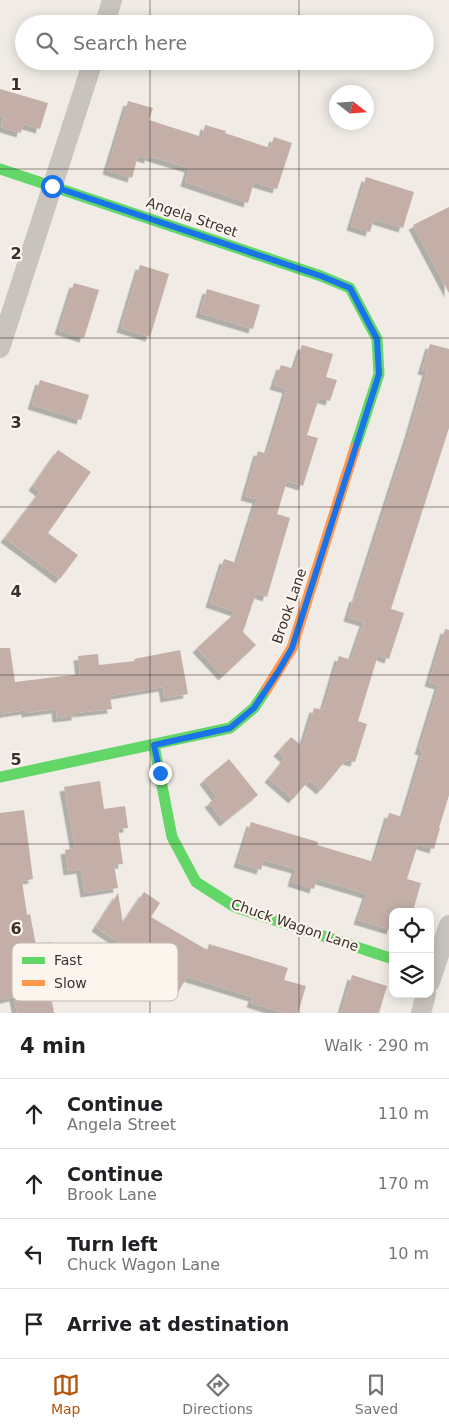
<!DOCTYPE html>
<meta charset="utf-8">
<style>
body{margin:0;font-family:"DejaVu Sans",sans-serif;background:#f6f6f6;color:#202124}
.controls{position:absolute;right:15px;bottom:15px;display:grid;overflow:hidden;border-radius:10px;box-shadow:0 2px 12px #0003}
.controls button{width:45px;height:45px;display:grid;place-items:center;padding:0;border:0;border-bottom:1px solid #e0e0e0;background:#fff;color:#202124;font:25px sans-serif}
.compass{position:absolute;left:329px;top:85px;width:45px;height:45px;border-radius:50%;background:#fff;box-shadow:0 2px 12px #0003;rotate:107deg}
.stop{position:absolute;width:15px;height:15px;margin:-11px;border:4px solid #1a73e8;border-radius:50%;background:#fff}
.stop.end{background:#1a73e8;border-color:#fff;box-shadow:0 1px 5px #0008}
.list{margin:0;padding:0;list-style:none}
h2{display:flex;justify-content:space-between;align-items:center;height:65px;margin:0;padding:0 20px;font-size:21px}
h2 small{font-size:16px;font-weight:400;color:#757577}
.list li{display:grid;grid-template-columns:32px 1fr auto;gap:15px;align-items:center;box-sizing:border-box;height:70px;padding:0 20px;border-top:1px solid #e0e0e0}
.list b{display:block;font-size:19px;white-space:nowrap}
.list p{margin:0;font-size:16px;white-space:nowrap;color:#757577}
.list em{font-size:16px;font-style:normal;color:#757577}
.icon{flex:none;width:28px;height:28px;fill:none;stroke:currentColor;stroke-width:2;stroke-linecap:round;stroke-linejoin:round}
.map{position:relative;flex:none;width:449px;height:1013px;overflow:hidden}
.search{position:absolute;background:#fff;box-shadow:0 2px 12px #0003;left:15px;right:15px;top:15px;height:55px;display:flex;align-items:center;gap:12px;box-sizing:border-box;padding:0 18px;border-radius:28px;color:#757577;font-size:19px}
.sheet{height:345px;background:#fff}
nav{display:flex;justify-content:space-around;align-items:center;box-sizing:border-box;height:70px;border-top:1px solid #e0e0e0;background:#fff;font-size:14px;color:#757577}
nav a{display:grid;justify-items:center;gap:2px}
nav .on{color:#b45309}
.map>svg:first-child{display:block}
.building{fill:#c3afa7;filter:url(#shadow)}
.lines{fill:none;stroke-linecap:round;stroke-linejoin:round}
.street{stroke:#c9c3be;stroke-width:20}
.fast{stroke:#63d668;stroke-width:11}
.slow{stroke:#ff974d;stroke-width:11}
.route{stroke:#1a73e8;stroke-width:6}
.grid{fill:none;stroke:#3b302b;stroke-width:1;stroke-opacity:0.55}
.labels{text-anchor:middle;stroke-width:4.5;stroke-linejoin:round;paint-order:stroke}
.street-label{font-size:14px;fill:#3b302b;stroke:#fbf5ee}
.key{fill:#fbf5ee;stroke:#c1bab4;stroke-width:1}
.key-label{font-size:14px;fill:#3b302b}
.grid-label{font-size:16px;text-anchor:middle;font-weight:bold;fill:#3b302b;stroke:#fbf5ee;stroke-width:4.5;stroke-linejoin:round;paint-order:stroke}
</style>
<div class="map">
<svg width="449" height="1013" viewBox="0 0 449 1013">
<defs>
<filter id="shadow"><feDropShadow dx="-4.5" dy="4.5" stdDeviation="0" flood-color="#0004"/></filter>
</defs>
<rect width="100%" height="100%" fill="#f0ebe5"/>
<path class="building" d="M0,89L48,103L40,129L23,124L21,133L1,127L4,117L0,115Z
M128,101L153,108L149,120L202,137L205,125L226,131L225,133L270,148L274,137L292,143L277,189L254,182L248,203L185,182L189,168L149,156V159L138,156L132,178L107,170Z
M366,177L414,192L403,228L374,219L370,232L351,226Z
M449,207V293L413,225Z
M140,265L169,274L150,337L121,328Z
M74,283L99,290L84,338L59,330Z
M207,289L260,305L253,329L200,313Z
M430,344L449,349V428L391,609L404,613L389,659L378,655L358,721L367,724L355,762L346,760L321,790L309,780L293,799L269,778L285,758L278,752L291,737L302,746L314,708L323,710L339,656L351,660L364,622L348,617L354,597L356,598L410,430L427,371L422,370Z
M302,345L333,354L326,377L337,380L330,401L319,398L307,435L318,438L303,486L287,481L277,514L290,518L267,597L256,593L243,632L256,645L223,676L197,648L236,612L210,603L224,559L237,563L257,499L245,496L258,451L267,454L287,389L274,385L281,365L294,369Z
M40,380L89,395L81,420L32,405Z
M58,450L91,472L48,533L78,555L60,579L5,538L40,492L33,486Z
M445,629L449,630V795L439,828H440L434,849L418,844L407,879L421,883L413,911L398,907L396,912H393V924L391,930L358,920L367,894L317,879L314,889L292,882L296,869L264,860L261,870L238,863L251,822L318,842L317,845L374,862L389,813L403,817L423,751L419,750L439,685L429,682Z
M0,648H10L15,682L80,674L78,656L98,654L99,665L135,661L134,659L180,650L188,694L165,698L163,687L110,696L112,709L76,713V716L57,718L56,709L26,713V710L0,714Z
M229,759L258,795L224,822L209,803L217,797L204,780Z
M100,781L104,809L125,806L128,828L118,829L123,864L114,865L118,888L85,893L81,869L68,871L65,850L75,848L64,787Z
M24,810L33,879L22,881L27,915L30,914L36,945L50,942L53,960L45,961L54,1013H17L14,997L0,1000V813Z
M144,892L160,903L151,917L207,950L209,944L288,968L284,980L306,986L298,1013H284L251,1003L253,997L187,977L177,994L136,970L143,959L96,927L118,893L123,923Z
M352,975L387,986L379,1013H341Z"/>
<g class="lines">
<path class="street" d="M105,24L112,0
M0,348L93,61
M430,982L449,925
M421,1013L426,994"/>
<path class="fast" d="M0,169L321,276L350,288L377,339L379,374L355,448
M154,745L172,837L196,882L235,907L393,959
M0,777L230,728L254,708L266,690"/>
<path class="slow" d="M266,690L292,648L355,448"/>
</g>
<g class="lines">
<path class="route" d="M52,186L321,276L350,288L377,339L379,374L292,648L278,672L254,708L230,728L154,745L160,773"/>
</g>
<path class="grid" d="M150,0V24M299,0V24M150,61V1013M299,61V1013M0,169H449M0,338H449M0,507H449M0,675H449M0,844H449"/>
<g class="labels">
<g class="street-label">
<text transform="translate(192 217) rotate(19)" y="5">Angela Street</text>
<text transform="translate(289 606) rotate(-71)" y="5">Brook Lane</text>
<text transform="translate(295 925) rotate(19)" y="5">Chuck Wagon Lane</text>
</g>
</g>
<rect x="12" y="943" width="166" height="58" rx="8" class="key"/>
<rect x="22" y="957" width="23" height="7" fill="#63d668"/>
<rect x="22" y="980" width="23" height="6" fill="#ff974d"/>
<g class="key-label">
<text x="54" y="965">Fast</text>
<text x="54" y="988">Slow</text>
</g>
<g class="grid-label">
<text x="16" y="90">1</text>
<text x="16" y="259">2</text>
<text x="16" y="428">3</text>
<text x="16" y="597">4</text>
<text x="16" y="765">5</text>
<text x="16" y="934">6</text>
</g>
</svg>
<div class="controls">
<button><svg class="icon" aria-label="locate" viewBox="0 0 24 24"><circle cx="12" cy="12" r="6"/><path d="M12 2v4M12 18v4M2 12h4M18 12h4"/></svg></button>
<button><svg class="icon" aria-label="layers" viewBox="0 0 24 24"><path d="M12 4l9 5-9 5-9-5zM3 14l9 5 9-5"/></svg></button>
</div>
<svg class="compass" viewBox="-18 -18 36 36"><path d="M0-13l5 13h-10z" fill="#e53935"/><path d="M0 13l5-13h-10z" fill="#757577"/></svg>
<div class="stop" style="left:52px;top:186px"></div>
<div class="stop end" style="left:160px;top:773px"></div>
<div class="search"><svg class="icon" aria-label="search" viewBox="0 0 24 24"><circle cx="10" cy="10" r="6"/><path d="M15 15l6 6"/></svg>Search here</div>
</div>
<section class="sheet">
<h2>4 min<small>Walk · 290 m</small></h2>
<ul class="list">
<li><svg class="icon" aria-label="ahead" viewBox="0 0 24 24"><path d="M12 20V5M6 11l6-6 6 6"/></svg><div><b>Continue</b><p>Angela Street</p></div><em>110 m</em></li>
<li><svg class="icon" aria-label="ahead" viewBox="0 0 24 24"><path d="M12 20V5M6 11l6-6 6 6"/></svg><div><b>Continue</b><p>Brook Lane</p></div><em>170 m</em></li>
<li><svg class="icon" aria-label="left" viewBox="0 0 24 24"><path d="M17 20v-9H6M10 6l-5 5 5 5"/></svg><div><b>Turn left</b><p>Chuck Wagon Lane</p></div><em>10 m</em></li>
<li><svg class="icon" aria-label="arrive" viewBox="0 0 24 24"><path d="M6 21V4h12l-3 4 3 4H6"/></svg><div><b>Arrive at destination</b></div></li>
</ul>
</section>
<nav>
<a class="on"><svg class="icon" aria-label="map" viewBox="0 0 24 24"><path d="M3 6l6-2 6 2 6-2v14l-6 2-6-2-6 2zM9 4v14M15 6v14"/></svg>Map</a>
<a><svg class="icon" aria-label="directions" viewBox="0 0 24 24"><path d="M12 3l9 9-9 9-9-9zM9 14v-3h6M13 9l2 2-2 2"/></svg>Directions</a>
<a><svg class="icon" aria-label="saved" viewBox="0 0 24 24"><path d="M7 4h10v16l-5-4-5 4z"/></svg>Saved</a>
</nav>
